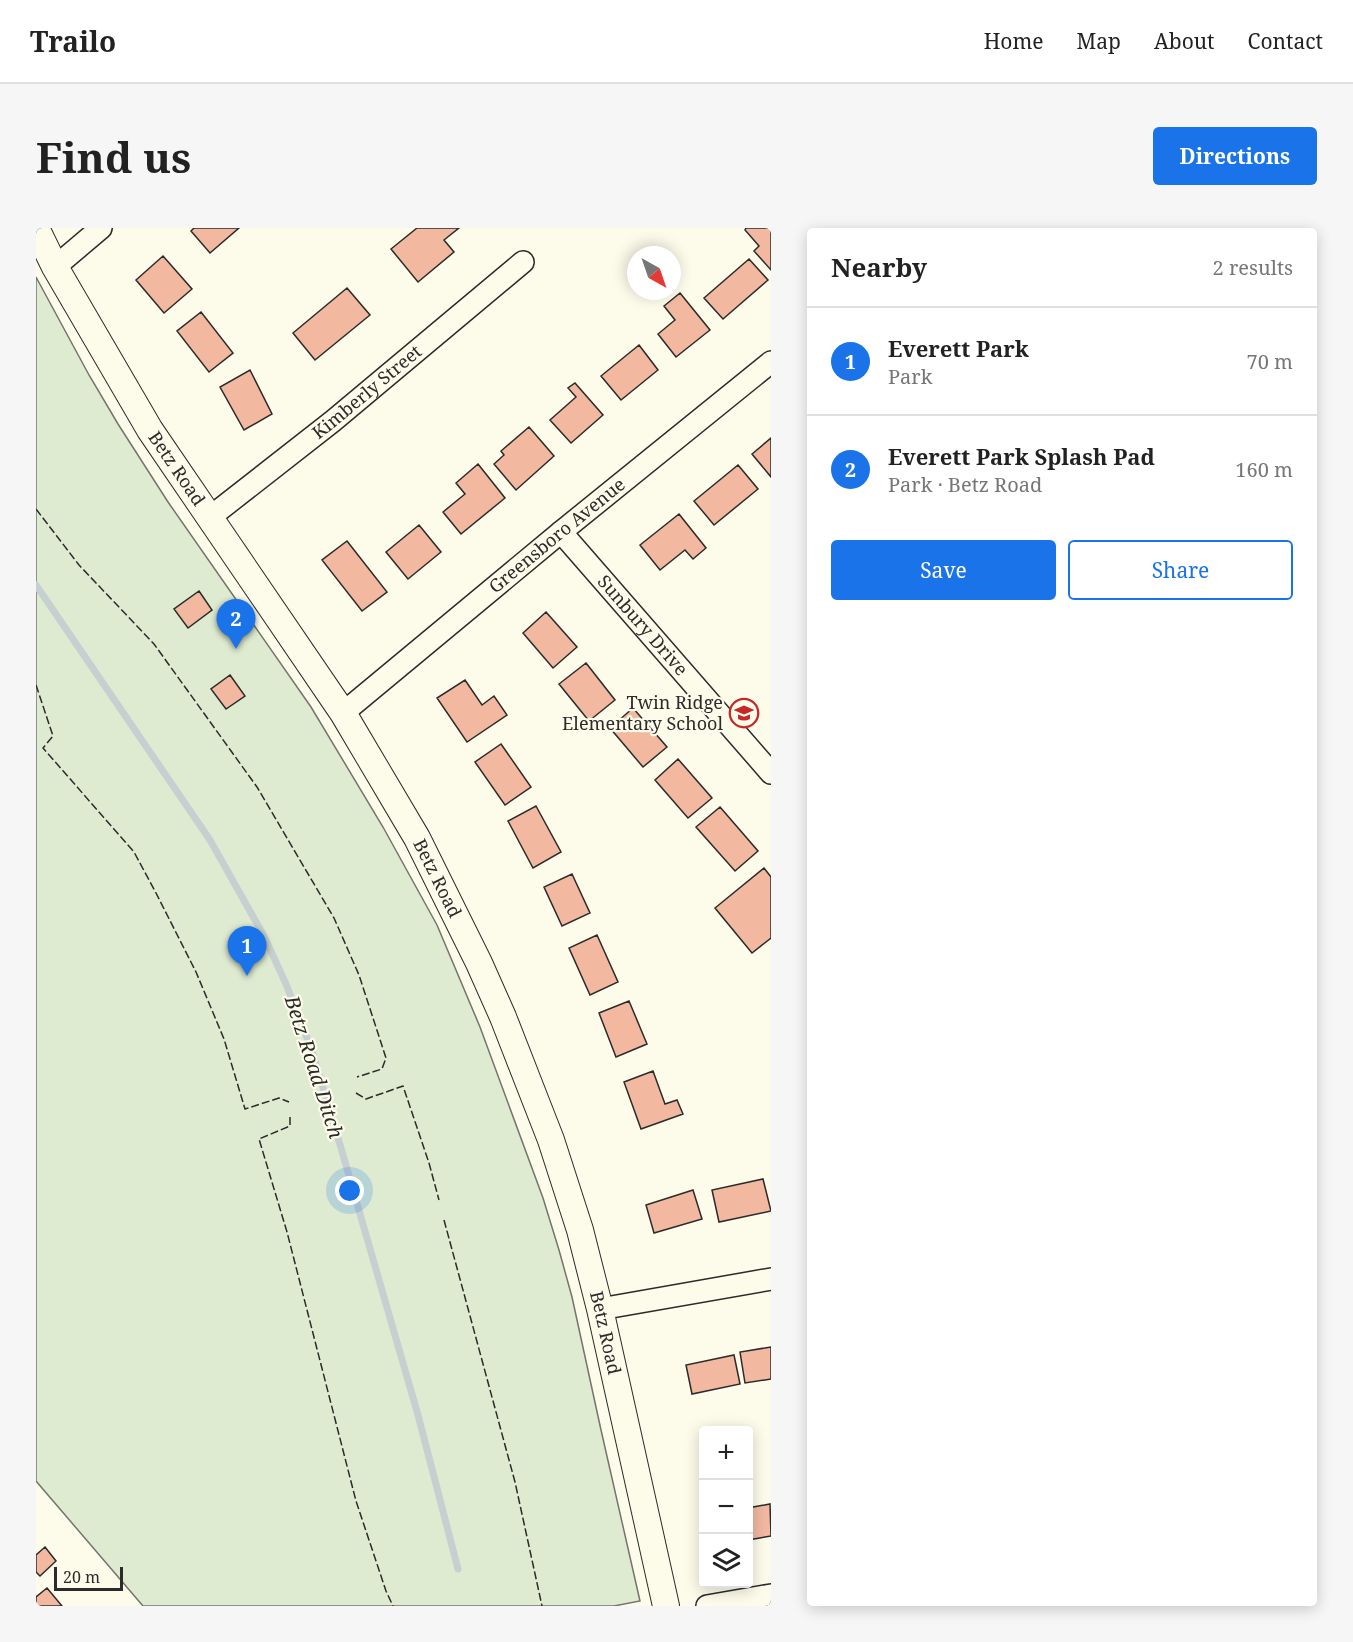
<!DOCTYPE html>
<meta charset="utf-8">
<style>
body{margin:0;font-family:"Noto Serif",serif;background:#f6f6f6;color:#222}
.controls{position:absolute;right:18px;bottom:18px;display:grid;overflow:hidden;border-radius:6px;box-shadow:0 3px 15px #0003}
.controls button{width:54px;height:54px;display:grid;place-items:center;padding:0;border:0;border-bottom:2px solid #e0e0e0;background:#fff;color:#222;font:30px sans-serif}
.compass{position:absolute;left:591px;top:18px;width:54px;height:54px;border-radius:50%;background:#fff;box-shadow:0 3px 15px #0003;rotate:140deg}
.scale{position:absolute;left:18px;bottom:15px;width:69px;box-sizing:border-box;padding-left:6px;border:3px solid #2b2b2b;border-top:0;font-size:16px;line-height:21px;white-space:nowrap;color:#2b2b2b;-webkit-text-stroke:4px #fdfbea;paint-order:stroke}
.you{position:absolute;left:314px;top:963px;width:21px;height:21px;margin:-15px;border:4px solid #fff;border-radius:50%;background:#1a73e8;box-shadow:0 0 0 9px #1a73e833}
.badge{display:grid;place-items:center;width:39px;height:39px;border-radius:50%;background:#1a73e8;color:#fff;font-size:20px;font-weight:700}
.pin{position:absolute;translate:-50% -50px;filter:drop-shadow(0 2px 3px #0008)}
.pin::after{content:'';position:absolute;top:32px;width:21px;height:18px;background:inherit;clip-path:polygon(0 0,100% 0,50% 100%)}
.list{margin:0;padding:0;list-style:none}
h2{display:flex;justify-content:space-between;align-items:center;height:78px;margin:0;padding:0 24px;font-size:26px}
h2 small{font-size:20px;font-weight:400;color:#767676}
.list li{display:grid;grid-template-columns:39px 1fr auto;gap:18px;align-items:center;box-sizing:border-box;height:108px;padding:0 24px;border-top:2px solid #e0e0e0}
.list b{display:block;font-size:22px;white-space:nowrap}
.list p{margin:0;font-size:20px;white-space:nowrap;color:#767676}
.list em{font-size:20px;font-style:normal;color:#767676}
.actions{display:flex;gap:12px;padding:18px 24px}
.actions a{flex:1;padding:14px 0;border:2px solid #1a73e8;border-radius:6px;text-align:center;font-size:21px;color:#1a73e8}
.actions .main{background:#1a73e8;color:#fff}
.icon{flex:none;width:33px;height:33px;fill:none;stroke:currentColor;stroke-width:2;stroke-linecap:round;stroke-linejoin:round}
.map{position:relative;flex:none;width:735px;height:1378px;overflow:hidden;border-radius:6px}
header{display:flex;align-items:center;gap:36px;box-sizing:border-box;height:84px;padding:0 30px;background:#fff;border-bottom:2px solid #e0e0e0}
header strong{font-size:28px}
nav{display:flex;gap:33px;margin-inline-start:auto;font-size:21px}
.intro{display:flex;align-items:center;justify-content:space-between;box-sizing:border-box;height:144px;padding:0 36px}
h1{margin:0;font-size:42px}
.button{padding:15px 27px;border-radius:6px;background:#1a73e8;color:#fff;font-size:21px;font-weight:700}
main{display:flex;gap:36px;padding:0 36px}
aside{flex:1;background:#fff;border-radius:6px;box-shadow:0 3px 15px #0003}
.map>svg:first-child{display:block}
.green{fill:#deebd1;stroke:#74746e;stroke-width:1.5}
.lines{fill:none;stroke-linecap:round;stroke-linejoin:round}
.stream{stroke:#c7d0d0;stroke-width:7}
.building{fill:#f2b8a0;stroke:#2b2b2b;stroke-width:1.5}
.minor-casing{stroke:#2b2b2b;stroke-width:24}
.tertiary-casing{stroke:#2b2b2b;stroke-width:28}
.minor{stroke:#fdfbea;stroke-width:21}
.tertiary{stroke:#fdfbea;stroke-width:26}
.fence{stroke:#2b2b2b;stroke-width:1.5;stroke-dasharray:8 3;stroke-linecap:butt}
.labels{text-anchor:middle;stroke-width:4.5;stroke-linejoin:round;paint-order:stroke}
.street-label{font-size:18px;fill:#2b2b2b;stroke:#fdfbea}
.poi-label{font-size:18px;fill:#2b2b2b;stroke:#fdfbea;text-anchor:end}
.water-label{font-size:20px;font-style:italic;fill:#2b2b2b;stroke:#fdfbea}
</style>
<header>
<strong>Trailo</strong>
<nav><a>Home</a><a>Map</a><a>About</a><a>Contact</a></nav>
</header>
<div class="intro"><h1>Find us</h1><a class="button">Directions</a></div>
<main>
<div class="map">
<svg width="735" height="1378" viewBox="0 0 735 1378">
<rect width="100%" height="100%" fill="#fdfbea"/>
<path class="green" d="M0,49L53,147L82,196L132,274L275,479L347,599L401,697L444,799L507,970L523,1022L536,1069L565,1202L604,1373L578,1378H107L0,1253Z"/>
<g class="lines">
<path class="stream" d="M0,357L174,612L228,708L250,756L276,823L305,920L382,1187L422,1341"/>
</g>
<path class="building" d="M158,0H203L174,25L155,3Z
M381,0H423L408,12L418,24L382,54L355,21Z
M710,0H735V42L718,23L723,18L709,2Z
M127,28L156,61L128,85L100,52Z
M713,31L732,52L687,91L668,70Z
M311,60L334,87L279,132L257,105Z
M644,65L674,102L640,129L622,106L639,92L628,78Z
M165,84L197,125L173,144L141,103Z
M603,117L622,142L585,172L565,148Z
M214,142L236,186L208,202L184,159Z
M539,155L567,187L535,215L514,192L540,169L532,160Z
M493,199L518,228L480,262L458,236L468,227L465,223Z
M735,210V249L716,226Z
M442,236L469,270L425,306L407,284L429,266L420,255Z
M702,237L722,261L678,297L658,273Z
M643,286L670,320L657,331L649,322L624,342L604,317Z
M383,297L405,324L372,351L350,324Z
M311,313L351,364L326,383L286,332Z
M163,363L176,382L152,400L138,381Z
M510,384L541,419L517,440L487,405Z
M550,435L579,472L553,493L523,456Z
M194,447L209,468L190,481L175,461Z
M429,452L446,477L458,468L471,487L431,514L401,470Z
M597,480L631,519L607,539L574,500Z
M465,516L495,559L469,577L439,534Z
M642,531L676,570L652,590L619,552Z
M500,578L525,624L497,640L472,593Z
M684,579L722,623L699,643L660,599Z
M728,640L735,649V710L716,725L679,680Z
M536,646L554,685L526,698L508,659Z
M561,707L582,754L554,767L533,720Z
M593,773L611,816L580,829L563,785Z
M617,843L629,876L641,872L647,886L605,901L588,854Z
M727,951L735,983L683,994L676,962Z
M657,962L666,991L618,1005L610,977Z
M735,1119V1151L709,1155L704,1124Z
M698,1127L704,1156L656,1166L650,1137Z
M734,1276L735,1308L712,1312V1280Z
M9,1319L20,1333L4,1348L0,1344V1327Z
M11,1360L26,1378H0V1369Z"/>
<g class="lines">
<g class="minor-casing">
<g id="minor">
<path d="M19,39L65,0"/>
<path id="s1" d="M173,290L297,193L487,34"/>
<path id="s2" d="M525,304L735,545"/>
<path id="s3" d="M307,485L525,304L735,134"/>
<path d="M564,1081L735,1051"/>
<path d="M671,1378L735,1367"/>
</g>
</g>
<g class="tertiary-casing">
<g id="tertiary">
<path id="s4" d="M0,0L19,39L114,202L307,485L381,610L443,735L467,789L515,912L544,1002L564,1081L630,1378"/>
</g>
</g>
<use href="#minor" class="minor"/>
<use href="#tertiary" class="tertiary"/>
<path class="fence" d="M0,281L43,337L118,416L221,559L298,690L323,747L350,830L346,841L321,849
M0,457L17,508L7,520L98,624L120,665L160,744L188,811L209,881L243,870L253,874
M320,865L330,871L367,858L393,935L403,972
M254,889V898L223,911L251,1004L320,1273L350,1363L357,1378
M408,992L479,1254L506,1378"/>
</g>
<defs>
<g id="school-ring" transform="scale(1.5)"><circle r="9.5" fill="#fdfbea" stroke="#c62828" stroke-width="1.5"/><path d="M0-5L7-2L0 1L-7-2ZM-4 1L0 2.5L4 1V4Q0 6-4 4Z" fill="#c62828"/></g>
</defs>
<g fill-rule="evenodd">
<use href="#school-ring" x="708" y="485"/>
</g>
<g class="labels">
<g class="street-label">
<text dy="6" stroke="none"><textPath href="#s1" startOffset="202">Kimberly Street</textPath></text>
<text dy="6" stroke="none"><textPath href="#s4" startOffset="279">Betz Road</textPath></text>
<text dy="6" stroke="none"><textPath href="#s3" startOffset="278">Greensboro Avenue</textPath></text>
<text dy="6" stroke="none"><textPath href="#s2" startOffset="124">Sunbury Drive</textPath></text>
<text dy="6" stroke="none"><textPath href="#s4" startOffset="765">Betz Road</textPath></text>
<text dy="6" stroke="none"><textPath href="#s4" startOffset="1251">Betz Road</textPath></text>
</g>
<g class="poi-label">
<text x="687" y="481">Twin Ridge<tspan x="687" dy="21">Elementary School</tspan></text>
</g>
<g class="water-label">
<text transform="translate(278 839) rotate(72)" y="7">Betz Road Ditch</text>
</g>
</g>
</svg>
<div class="controls">
<button>+</button>
<button>−</button>
<button><svg class="icon" aria-label="layers" viewBox="0 0 24 24"><path d="M12 4l9 5-9 5-9-5zM3 14l9 5 9-5"/></svg></button>
</div>
<svg class="compass" viewBox="-18 -18 36 36"><path d="M0-13l5 13h-10z" fill="#e53935"/><path d="M0 13l5-13h-10z" fill="#767676"/></svg>
<div class="scale">20 m</div>
<div class="you"></div>
<div class="pin badge" style="left:211px;top:748px">1</div>
<div class="pin badge" style="left:200px;top:421px">2</div>
</div>
<aside>
<h2>Nearby<small>2 results</small></h2>
<ul class="list">
<li><span class="badge">1</span><div><b>Everett Park</b><p>Park</p></div><em>70 m</em></li>
<li><span class="badge">2</span><div><b>Everett Park Splash Pad</b><p>Park · Betz Road</p></div><em>160 m</em></li>
</ul>
<div class="actions"><a class="main">Save</a><a>Share</a></div>
</aside>
</main>
